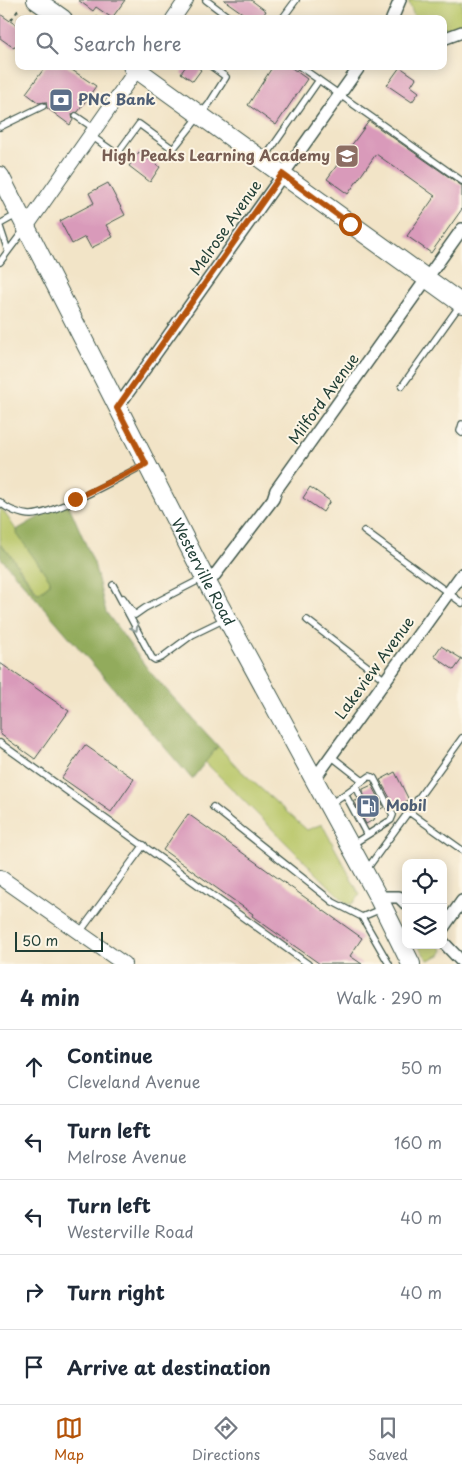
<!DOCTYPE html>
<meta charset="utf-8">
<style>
body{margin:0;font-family:"Playpen Sans",sans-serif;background:#f2f2f3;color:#1f2937}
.controls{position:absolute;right:15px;bottom:15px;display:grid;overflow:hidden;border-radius:10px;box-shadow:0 2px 12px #0003}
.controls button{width:45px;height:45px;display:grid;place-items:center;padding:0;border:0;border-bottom:1px solid #e0e1e3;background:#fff;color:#1f2937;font:25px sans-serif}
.scale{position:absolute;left:15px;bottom:12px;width:88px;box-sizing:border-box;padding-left:5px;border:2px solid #1f3d34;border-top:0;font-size:14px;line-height:18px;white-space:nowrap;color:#1f3d34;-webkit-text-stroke:4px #fcf5e5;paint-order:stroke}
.stop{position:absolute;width:15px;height:15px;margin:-11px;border:4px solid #b45309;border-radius:50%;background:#fff}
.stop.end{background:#b45309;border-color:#fff;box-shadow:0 1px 5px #0008}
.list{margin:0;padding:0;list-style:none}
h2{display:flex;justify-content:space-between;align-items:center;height:65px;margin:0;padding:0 20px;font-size:21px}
h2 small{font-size:16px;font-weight:400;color:#747a83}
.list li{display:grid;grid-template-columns:32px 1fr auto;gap:15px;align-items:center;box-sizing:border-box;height:75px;padding:0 20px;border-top:1px solid #e0e1e3}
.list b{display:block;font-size:19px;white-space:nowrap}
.list p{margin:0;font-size:16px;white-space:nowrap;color:#747a83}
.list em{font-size:16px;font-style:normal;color:#747a83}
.icon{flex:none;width:28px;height:28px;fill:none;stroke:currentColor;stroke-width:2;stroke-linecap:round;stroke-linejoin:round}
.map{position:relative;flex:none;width:462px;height:964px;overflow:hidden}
.search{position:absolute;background:#fff;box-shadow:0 2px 12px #0003;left:15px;right:15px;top:15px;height:55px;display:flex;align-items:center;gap:12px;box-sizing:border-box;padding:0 18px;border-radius:10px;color:#747a83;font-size:19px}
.sheet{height:440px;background:#fff}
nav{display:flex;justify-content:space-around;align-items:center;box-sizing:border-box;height:70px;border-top:1px solid #e0e1e3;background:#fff;font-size:14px;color:#747a83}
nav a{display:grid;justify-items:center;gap:2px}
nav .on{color:#b45309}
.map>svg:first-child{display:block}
.green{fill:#b8c668;stroke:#6c824e}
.forest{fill:#92ab5c;stroke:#587448}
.building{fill:#d99aba}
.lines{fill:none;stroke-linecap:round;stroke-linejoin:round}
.service-casing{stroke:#3f564a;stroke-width:8}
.minor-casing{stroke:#3f564a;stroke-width:14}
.tertiary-casing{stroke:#3f564a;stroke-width:16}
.primary-casing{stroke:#3f564a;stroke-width:20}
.path{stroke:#3f564a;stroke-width:2;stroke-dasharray:4 4;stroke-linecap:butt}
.service{stroke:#fff;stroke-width:5.5}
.minor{stroke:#fff;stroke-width:11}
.tertiary{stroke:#fff;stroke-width:14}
.primary{stroke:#fff;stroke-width:18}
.oneway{stroke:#8f9e9a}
.route{stroke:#b45309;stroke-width:6}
.labels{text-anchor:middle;stroke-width:4;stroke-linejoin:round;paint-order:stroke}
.service-label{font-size:15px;font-weight:bold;fill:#4e5e75;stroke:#fcf5e5;text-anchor:start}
.education-label{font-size:15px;font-weight:bold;fill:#785e54;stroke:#fcf5e5;text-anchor:end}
.street-label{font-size:15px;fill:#1f3d34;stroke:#fcf5e5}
</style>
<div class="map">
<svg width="462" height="964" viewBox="0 0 462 964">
<rect width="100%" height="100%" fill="#fcf5e5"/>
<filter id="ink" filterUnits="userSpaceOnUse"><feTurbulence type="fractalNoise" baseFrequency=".02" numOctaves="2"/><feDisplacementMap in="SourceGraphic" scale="10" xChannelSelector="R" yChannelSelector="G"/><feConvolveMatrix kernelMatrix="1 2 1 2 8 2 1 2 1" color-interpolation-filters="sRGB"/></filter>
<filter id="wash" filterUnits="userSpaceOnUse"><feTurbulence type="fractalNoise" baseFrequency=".0096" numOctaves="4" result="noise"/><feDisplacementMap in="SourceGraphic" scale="20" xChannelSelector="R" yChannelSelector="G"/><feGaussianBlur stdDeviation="1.12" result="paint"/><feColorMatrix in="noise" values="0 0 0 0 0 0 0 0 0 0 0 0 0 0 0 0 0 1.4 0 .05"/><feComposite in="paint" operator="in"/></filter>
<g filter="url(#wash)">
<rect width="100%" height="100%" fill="#f2e4c7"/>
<path class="green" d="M408,0H462V24L443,32V19H415Z
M0,506L50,580V584L38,593L8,552L0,544Z
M218,746L240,770L307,830L322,824L360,895L352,904H347L205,762Z
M417,945H439L443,950L440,955L428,960Z"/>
<path class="forest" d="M67,501L94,563L106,612L150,672L218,746L192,779L0,557V544L8,552L36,592L39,593L50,584V580L17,534L18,529Z"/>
<g id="blocks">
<path class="building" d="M78,0H125L112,18L96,7L93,11Z
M224,0H251L266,11L261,19H251Z
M0,14L19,27V41L14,48L0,38Z
M46,66H66L96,86L78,112L72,114L73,120L70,125L47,108L46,102L39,103L26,93Z
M186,66H196L201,70L193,81L181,73Z
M273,66H289L307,79L276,125L248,105Z
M400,67L416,78L411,86L419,92L412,102L387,85Z
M369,121L462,186V209L431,253L407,236L435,196L376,154L348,194L327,179Z
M139,152L160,167L150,182L129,166Z
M108,183L125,215L106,225L113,237L91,248L85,237L72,244L60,221L94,203L89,193Z
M310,487L330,501L323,512L303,498Z
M441,646L462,659L454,670L434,656Z
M0,663L69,711L35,759L0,734Z
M85,745L134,779L111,812L62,778Z
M395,772L409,800L395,807L380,780Z
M372,785L384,807L372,814L375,819L366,824L354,801L364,800L363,789Z
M188,814L362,938L350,956L362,964H320L252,916L253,914L163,850Z"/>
</g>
</g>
<g filter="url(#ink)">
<use href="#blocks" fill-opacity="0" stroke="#3f564a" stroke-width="1"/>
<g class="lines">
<g class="service-casing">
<path id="service" d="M206,0L231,19
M282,19L296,0
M299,66L462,181
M76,116L95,129
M0,127L43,106
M90,135L117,154L139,124L173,149L209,104L226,77L211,66
M264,159L319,80
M0,224L18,214
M0,227L8,251
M0,262L24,230
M402,386L460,305
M462,424L460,431L462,433
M0,502C6,509 22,515 31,515C58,513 118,478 144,465
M364,531L462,603
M113,585L152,658L155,660L161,658L192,635L225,619
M123,598L135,615L145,608L203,578
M307,620L385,680
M0,743L308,964
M331,756L363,781L370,776L374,778L393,815L391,820L353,844
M363,781L345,794L367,835
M356,786L361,797
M330,804L345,794
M213,807L333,902L362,917
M409,812L462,850
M367,869L462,738
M381,909L362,917L389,964
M80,932L144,845"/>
</g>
<g class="minor-casing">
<path id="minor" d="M392,19L400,0
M443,39L462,32
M117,408L360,66
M208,584L273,499L276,490L462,229
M313,781L462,574
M378,897H399L406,904
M443,928L462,901
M443,942L462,962"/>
</g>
<g class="tertiary-casing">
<path id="tertiary" d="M173,19L186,0
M26,227L139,66
M0,877L124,964"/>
</g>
<g class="primary-casing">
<g id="primary">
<path d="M36,0L63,19"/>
<path d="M132,66L462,304"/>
<path id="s1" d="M0,176L208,584L378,897L411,964"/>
</g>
</g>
<path class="path" d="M95,19L97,16
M11,20L19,9"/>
<use href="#service" class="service"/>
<use href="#minor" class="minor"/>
<use href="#tertiary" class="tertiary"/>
<use href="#primary" class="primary"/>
</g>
<defs><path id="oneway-chevron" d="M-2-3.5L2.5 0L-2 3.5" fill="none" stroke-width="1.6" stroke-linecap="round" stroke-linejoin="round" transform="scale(1.25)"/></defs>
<use class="oneway" href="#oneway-chevron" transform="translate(135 628) rotate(63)"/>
</g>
<g class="lines" filter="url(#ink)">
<path class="route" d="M75,499L146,464L117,408L282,174L350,224"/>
</g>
<defs>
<g id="bank-square" transform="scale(1.25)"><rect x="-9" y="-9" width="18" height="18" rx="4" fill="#5c6f8a" stroke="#fcf5e5"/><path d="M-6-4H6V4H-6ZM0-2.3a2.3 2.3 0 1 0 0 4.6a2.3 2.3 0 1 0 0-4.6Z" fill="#fff"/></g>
<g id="school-square" transform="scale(1.25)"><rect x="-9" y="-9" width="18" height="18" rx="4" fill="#8d6e63" stroke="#fcf5e5"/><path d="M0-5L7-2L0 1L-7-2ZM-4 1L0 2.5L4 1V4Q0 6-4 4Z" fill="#fff"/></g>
<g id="fuel-square" transform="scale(1.25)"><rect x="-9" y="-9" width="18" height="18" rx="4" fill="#5c6f8a" stroke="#fcf5e5"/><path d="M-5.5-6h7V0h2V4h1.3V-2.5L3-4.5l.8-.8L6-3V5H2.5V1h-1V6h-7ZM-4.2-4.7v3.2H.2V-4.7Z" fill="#fff"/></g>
</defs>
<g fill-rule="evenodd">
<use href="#bank-square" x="61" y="100"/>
<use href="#school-square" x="347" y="156"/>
<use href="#fuel-square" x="368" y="806"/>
</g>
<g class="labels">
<g class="service-label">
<text x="78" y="105">PNC Bank</text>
<text x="386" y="811">Mobil</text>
</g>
<g class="education-label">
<text x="330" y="161">High Peaks Learning Academy</text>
</g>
<g class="street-label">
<text transform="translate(226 228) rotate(-55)" y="5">Melrose Avenue</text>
<text transform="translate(324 399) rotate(-54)" y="5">Milford Avenue</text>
<text dy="5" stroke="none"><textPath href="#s1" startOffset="445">Westerville Road</textPath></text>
<text transform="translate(375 668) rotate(-54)" y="5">Lakeview Avenue</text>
</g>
</g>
</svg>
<div class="controls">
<button><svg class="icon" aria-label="locate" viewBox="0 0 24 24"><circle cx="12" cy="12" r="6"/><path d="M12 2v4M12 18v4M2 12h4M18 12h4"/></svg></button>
<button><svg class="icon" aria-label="layers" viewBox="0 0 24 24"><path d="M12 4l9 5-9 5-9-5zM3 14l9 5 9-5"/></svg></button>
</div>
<div class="scale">50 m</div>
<div class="stop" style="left:350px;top:224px"></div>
<div class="stop end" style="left:75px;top:499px"></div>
<div class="search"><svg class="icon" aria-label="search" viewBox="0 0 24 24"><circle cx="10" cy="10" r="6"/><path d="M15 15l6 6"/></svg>Search here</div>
</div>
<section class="sheet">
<h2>4 min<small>Walk · 290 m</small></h2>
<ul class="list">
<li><svg class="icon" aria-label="ahead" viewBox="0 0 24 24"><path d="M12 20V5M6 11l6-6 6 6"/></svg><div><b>Continue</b><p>Cleveland Avenue</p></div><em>50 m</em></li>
<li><svg class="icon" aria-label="left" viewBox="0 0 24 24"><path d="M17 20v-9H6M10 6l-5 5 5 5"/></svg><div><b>Turn left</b><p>Melrose Avenue</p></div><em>160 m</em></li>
<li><svg class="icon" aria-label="left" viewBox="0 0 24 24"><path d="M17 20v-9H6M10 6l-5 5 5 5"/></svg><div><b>Turn left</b><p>Westerville Road</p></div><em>40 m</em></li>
<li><svg class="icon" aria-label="right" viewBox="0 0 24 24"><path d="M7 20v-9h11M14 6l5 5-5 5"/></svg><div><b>Turn right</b></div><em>40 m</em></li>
<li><svg class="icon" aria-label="arrive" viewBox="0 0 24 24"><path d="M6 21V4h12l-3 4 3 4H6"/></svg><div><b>Arrive at destination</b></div></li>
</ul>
</section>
<nav>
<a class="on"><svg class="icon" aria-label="map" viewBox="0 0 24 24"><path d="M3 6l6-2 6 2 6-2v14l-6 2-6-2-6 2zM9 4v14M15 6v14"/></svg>Map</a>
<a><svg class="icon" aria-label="directions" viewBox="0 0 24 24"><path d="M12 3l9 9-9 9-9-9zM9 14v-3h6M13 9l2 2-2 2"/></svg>Directions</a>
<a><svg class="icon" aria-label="saved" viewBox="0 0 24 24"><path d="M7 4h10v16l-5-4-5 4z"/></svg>Saved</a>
</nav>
